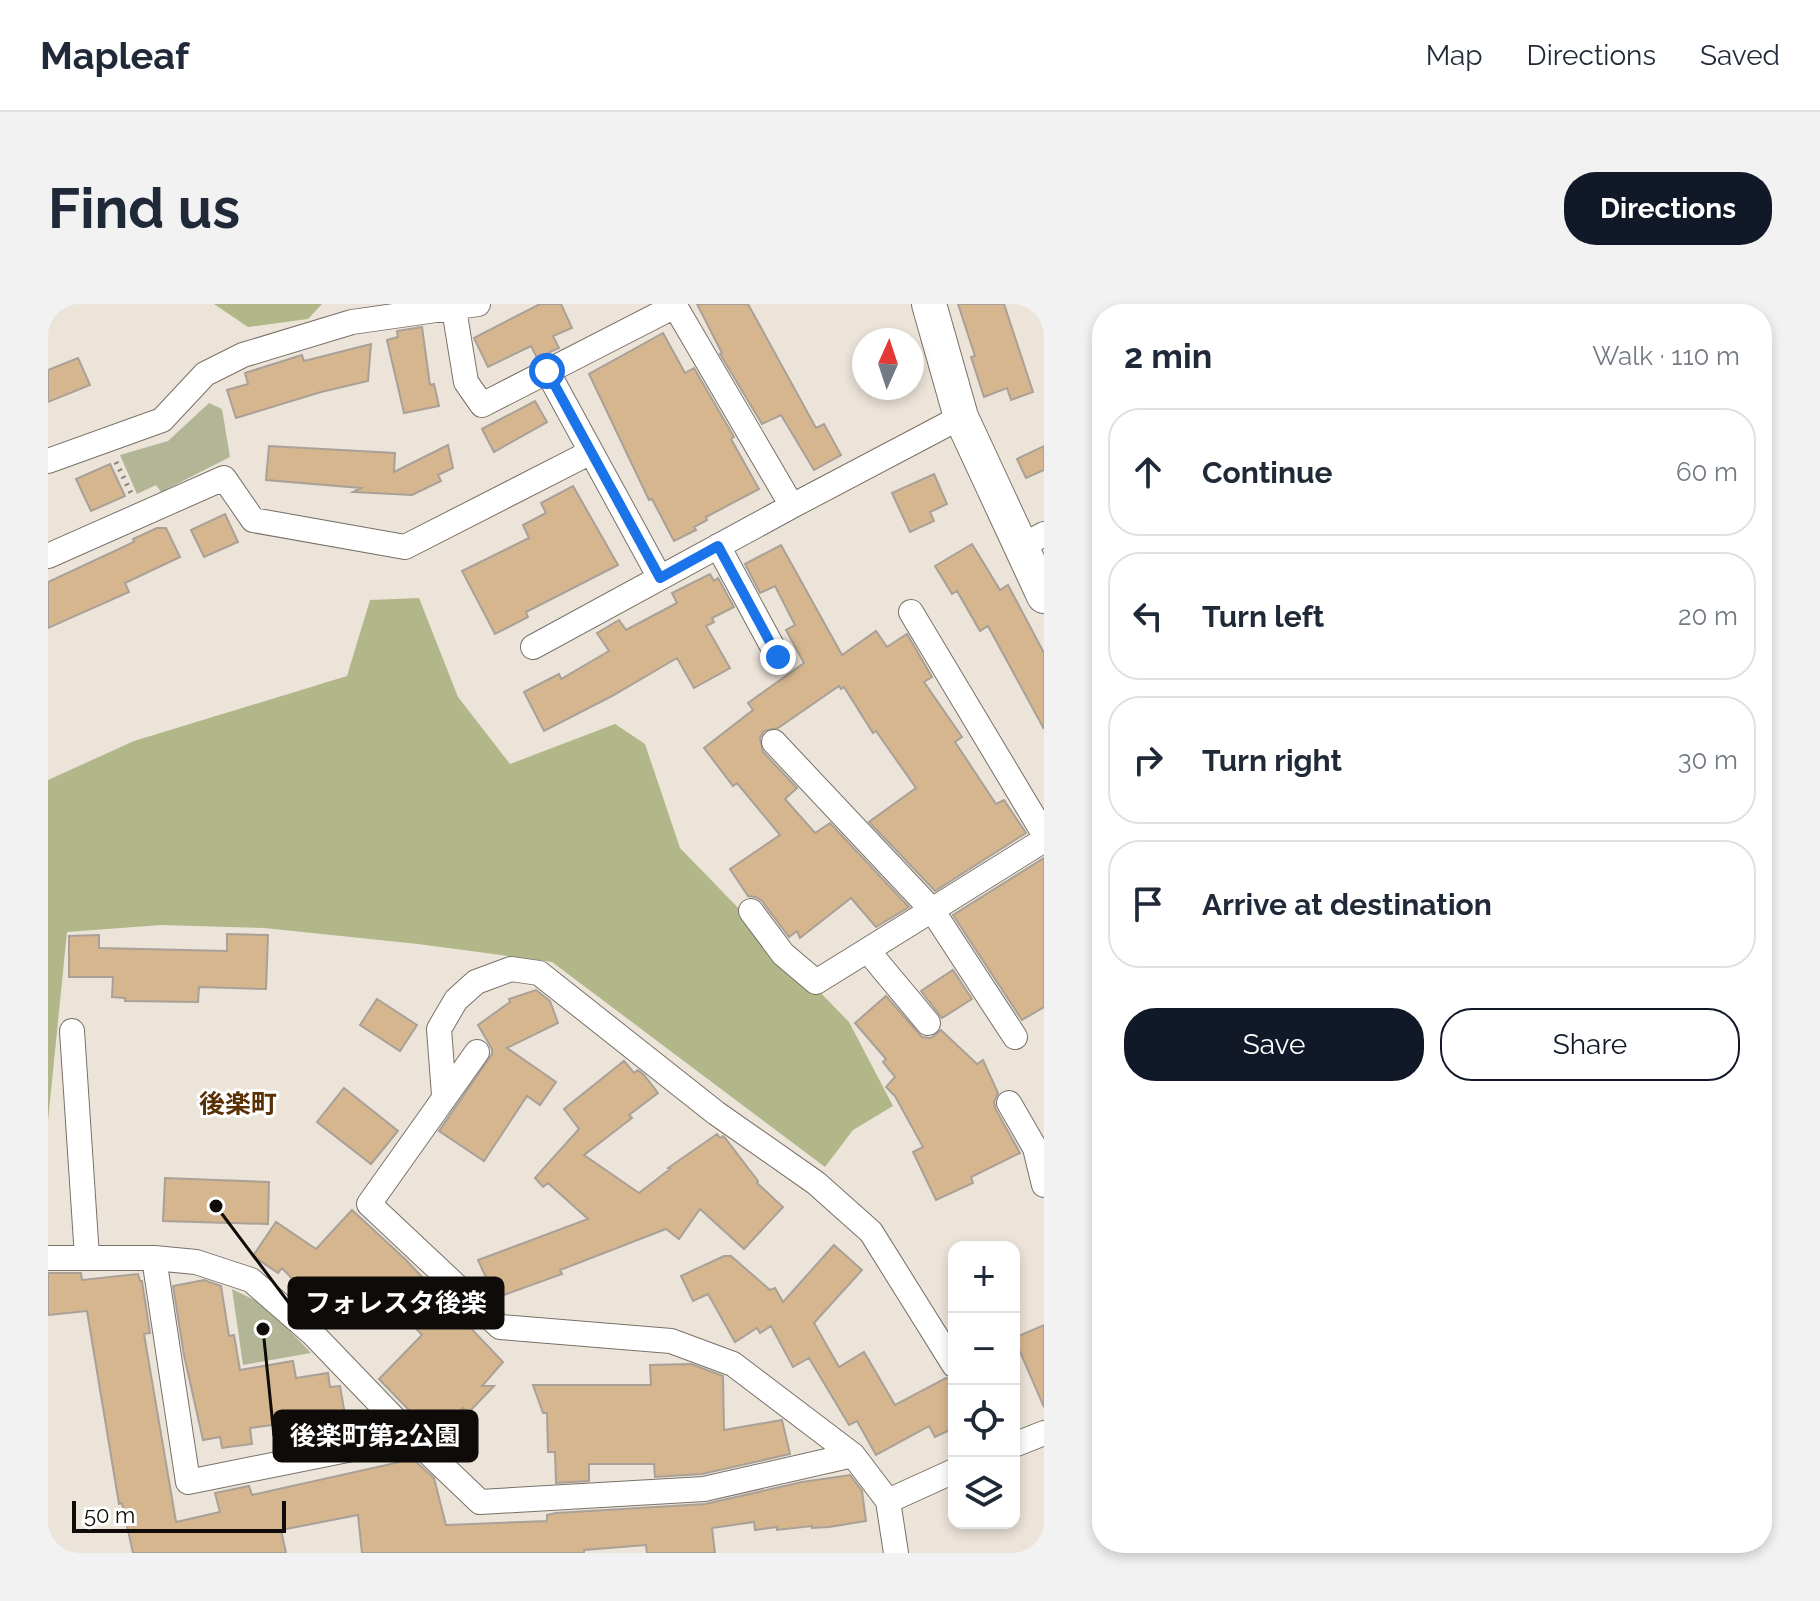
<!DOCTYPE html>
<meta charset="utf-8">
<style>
body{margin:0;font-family:Raleway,"Noto Sans JP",sans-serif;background:#f2f2f3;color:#1f2937}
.controls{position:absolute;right:24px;bottom:24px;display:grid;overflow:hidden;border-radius:16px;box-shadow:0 4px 12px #0003}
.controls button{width:72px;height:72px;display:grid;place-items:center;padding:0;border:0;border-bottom:2px solid #e0e1e3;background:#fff;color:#1f2937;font:40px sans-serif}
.compass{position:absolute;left:804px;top:24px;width:72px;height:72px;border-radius:50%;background:#fff;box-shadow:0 4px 12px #0003;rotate:3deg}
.scale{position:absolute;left:24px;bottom:20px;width:214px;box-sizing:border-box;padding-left:8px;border:4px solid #0e0b08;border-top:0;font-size:22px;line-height:28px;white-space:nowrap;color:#0e0b08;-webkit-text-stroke:6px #fff;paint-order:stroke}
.stop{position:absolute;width:24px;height:24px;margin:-18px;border:6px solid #1a73e8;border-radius:50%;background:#fff}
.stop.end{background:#1a73e8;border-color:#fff;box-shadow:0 2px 8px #0008}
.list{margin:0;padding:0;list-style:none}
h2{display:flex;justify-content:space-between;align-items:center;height:104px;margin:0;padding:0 32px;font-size:34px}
h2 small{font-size:26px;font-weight:400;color:#747a83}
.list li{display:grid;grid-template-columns:52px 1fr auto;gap:24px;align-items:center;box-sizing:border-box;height:128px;margin:0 16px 16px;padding:0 16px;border:2px solid #e0e1e3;border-radius:32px}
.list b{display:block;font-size:30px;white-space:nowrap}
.list em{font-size:26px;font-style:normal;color:#747a83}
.actions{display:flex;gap:16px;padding:24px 32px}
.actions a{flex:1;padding:18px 0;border:2px solid #111827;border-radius:32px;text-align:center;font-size:28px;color:#111827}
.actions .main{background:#111827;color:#fff}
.icon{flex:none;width:44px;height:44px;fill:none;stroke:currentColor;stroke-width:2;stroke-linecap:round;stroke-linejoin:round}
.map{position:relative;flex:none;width:996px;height:1249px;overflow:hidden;border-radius:32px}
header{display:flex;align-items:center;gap:48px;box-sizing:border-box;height:112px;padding:0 40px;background:#fff;border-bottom:2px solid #e0e1e3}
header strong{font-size:38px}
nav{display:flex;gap:44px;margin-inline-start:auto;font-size:28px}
.intro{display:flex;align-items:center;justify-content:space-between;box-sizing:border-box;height:192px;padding:0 48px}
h1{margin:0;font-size:56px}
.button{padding:20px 36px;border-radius:32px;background:#111827;color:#fff;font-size:28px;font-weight:700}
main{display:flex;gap:48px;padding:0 48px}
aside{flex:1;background:#fff;border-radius:32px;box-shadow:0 4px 12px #0003}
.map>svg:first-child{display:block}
.green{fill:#b2b697}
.forest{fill:#b1b789}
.building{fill:#d6b68f;stroke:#a9a097;stroke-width:2}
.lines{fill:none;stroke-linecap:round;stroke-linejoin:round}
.street-casing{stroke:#797168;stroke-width:26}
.secondary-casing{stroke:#797168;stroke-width:36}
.path{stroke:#89837c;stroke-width:5;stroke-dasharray:2 6;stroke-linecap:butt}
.street{stroke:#fff;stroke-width:24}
.secondary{stroke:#fff;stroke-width:34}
.route{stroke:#1a73e8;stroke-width:10}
.labels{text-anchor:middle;stroke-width:6;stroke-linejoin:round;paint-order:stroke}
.neighbourhood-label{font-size:26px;font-weight:bold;fill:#5a3005;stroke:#fff}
.leader{fill:none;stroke:#0e0b08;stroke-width:3}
.callout-dot{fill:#0e0b08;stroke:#fff;stroke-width:3}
.callout{fill:#0e0b08;stroke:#0e0b08;stroke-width:3}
.callout-label{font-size:26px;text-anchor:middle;font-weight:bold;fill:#fff}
</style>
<header>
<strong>Mapleaf</strong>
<nav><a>Map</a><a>Directions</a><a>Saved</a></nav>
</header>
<div class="intro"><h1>Find us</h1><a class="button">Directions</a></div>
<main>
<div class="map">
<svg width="996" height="1249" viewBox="0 0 996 1249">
<rect width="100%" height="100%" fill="#ece3d9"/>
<path class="green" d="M161,99L174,105L182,153L113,188L108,181L89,190L72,151L120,137Z
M184,985L217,1001L263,1049L195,1061Z"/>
<path class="forest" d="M166,0H274L260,15L200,23Z
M371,294L410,393L462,460L567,420L597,440L632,544L801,718L845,802L805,826L777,863L504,658L370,640L216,624L113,621L19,628L0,817V476L86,437L299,372L322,296Z"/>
<path class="building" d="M492,0H513L524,24L505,32L511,44L489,54L483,42L440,63L426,34Z
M649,0H700L768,124L776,120L793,151L766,166L733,111L714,120L672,50L674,49Z
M910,0H956L985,88L963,96L959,84L936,93L923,53L927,52Z
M374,23L382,81L386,80L391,102L356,109L339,36L350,33L349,27Z
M615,29L637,69L646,64L686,133L683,135L711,185L658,213L659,216L646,223L648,226L626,237L604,195L601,196L541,70Z
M323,40L320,77L273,88L188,114L179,86L200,80L197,69L254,51L256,57Z
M30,54L42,81L0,98V66Z
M487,97L499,118L446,148L434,125Z
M400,141L405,164L390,171L393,177L364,191L305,188L313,184L218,176L221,142L347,149L346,168Z
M996,142V166L978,174L969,155Z
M62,160L77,192L43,207L28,175Z
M886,170L899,200L882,208L886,217L862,228L844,189Z
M525,182L570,261L478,308L480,313L447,330L414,267L481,234L475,221L498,209L493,199Z
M177,210L190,238L156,253L143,226Z
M109,224H118L132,253L77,279L81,288L0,324V278L86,238L85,235Z
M924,240L952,286L960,281L996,349V425L940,322L932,327L909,287L904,290L887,262Z
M733,241L794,351L828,327L839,343L859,330L884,373L876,378L914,433L907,438L948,500L956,496L978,529L887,587L821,518L868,484L828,427L825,429L796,383L793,385L791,382L730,424L716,427L712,434L715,448L749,484L737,495L767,529L782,519L861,603L828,623L803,594L752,634L749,627L741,633L714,597L708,593L700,592L682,565L732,531L689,479L685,482L656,444L705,406L700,399L756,359L738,326L747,321L727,282L712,289L697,260Z
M662,270L666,277L670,274L686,303L664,314L666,318L658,322L682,364L646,384L629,354L564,392L496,427L476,388L511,370L513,375L561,347L549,329L571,316L578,326L629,299L624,289Z
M996,554V703L974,716L905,611Z
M179,630L220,631L218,685L151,683L150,698L77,697V694L64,693L65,673H21V632L51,631V644L179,647Z
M905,666L924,695L894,714L873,687Z
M488,686L502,697L510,719L459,744L508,778L492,801L479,792L436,857L391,827L444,750V745L430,721L462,698L461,695Z
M838,692L874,733L883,734L893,726L929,760L935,756L950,789L946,798L948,806L972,849L923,873L925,879L888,896L865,848L875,843L847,792L838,783L847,773L835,758L838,755L807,719Z
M329,695L369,721L352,747L312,721Z
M576,757L586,769L590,766L596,771L610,789L581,811L584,814L536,851L591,889L622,865L620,864L669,830L672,834L675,832L677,834L710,877L709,879L735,903L696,945L652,905L631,935L618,925L512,966L514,970L456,991L452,976L441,980L430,956L540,915L500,879L495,883L487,874L531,825L516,805Z
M296,784L350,827L323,860L269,818Z
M117,874L221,878L220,920L115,917Z
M304,906L357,955L455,1058L434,1082H446L420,1109L415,1104L387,1133L331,1075L374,1031L332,986L327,992L314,980L286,1009L275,998L270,1002L234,964L230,969L205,952L228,918L268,945Z
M786,941L814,966L766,1019L791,1063L816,1048L847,1101L898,1074L906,1076V1124L887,1133L881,1122L828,1151L809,1117L801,1121L761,1054L745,1063L723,1022L712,1029L709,1024L687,1038L660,990L645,997L633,972L676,952H683L722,986L727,984L735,998Z
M0,969H33L34,976L90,970L92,977H94L102,1029L96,1030L128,1218L172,1208L167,1189L201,1182L204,1191L365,1155L386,1174L398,1221L499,1217V1211L508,1209L657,1200L754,1178L802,1171L814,1187L818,1217L781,1223L764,1224V1222L729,1226V1223L707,1226L706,1218L664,1224L667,1249H599L598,1241L536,1246V1249H314L310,1211L233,1226L238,1249H85L74,1199L71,1200L39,1007L0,1011Z
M156,976L173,982L181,1032L186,1031L192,1066L245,1057L248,1074L280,1069L282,1083L292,1082L297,1111L202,1124L204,1140L174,1144L172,1133L155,1136L136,1051L125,982Z
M996,1021V1103L966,1034Z
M643,1060L675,1072L676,1126L734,1116L742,1150L654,1170L607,1173L606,1160H541V1177L508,1179L507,1148H500L499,1109H495L485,1081H603L602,1061Z"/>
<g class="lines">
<g class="street-casing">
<path id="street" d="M406,5L418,78L434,101L627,2L744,202L913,113
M499,67L612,274
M0,157L114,116L157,70L195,51L304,18L430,0
M670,242L730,353
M972,243L996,230
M0,252L176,174L205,216L357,243L543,148
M863,308L996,530
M485,343L744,202
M726,438L884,606L996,536
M703,607L735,650L768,678L884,606L967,733
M820,647L880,719
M24,727L39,953
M429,748L321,900L452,1023L623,1037L685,1060L805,1151L840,1197L848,1249
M396,791L391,725L408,696L428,678L463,665L491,669L668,809L768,879L823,928L906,1061
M961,799L987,844L996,881
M0,954H106L148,958L203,976L265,1030L364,1133L140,1178L106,954
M364,1133L432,1198L656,1185L805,1151
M966,1141L996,1129
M840,1197L906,1167"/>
</g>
<g class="secondary-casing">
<path id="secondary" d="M881,0L913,113L996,292"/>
</g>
<path class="path" d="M68,158L83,189"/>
<use href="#street" class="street"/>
<use href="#secondary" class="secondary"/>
</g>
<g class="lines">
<path class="route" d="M499,67L612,274L670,242L730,353"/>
</g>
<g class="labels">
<g class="neighbourhood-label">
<text x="190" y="809">後楽町</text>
</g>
</g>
<path class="leader" d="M168 902L241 999M215 1025L226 1132"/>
<g class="callout-dot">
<circle cx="168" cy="902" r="8"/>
<circle cx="215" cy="1025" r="8"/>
</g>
<g class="callout">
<rect x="241" y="974" width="214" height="50" rx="8"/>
<rect x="226" y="1107" width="203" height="50" rx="8"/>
</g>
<g class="callout-label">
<text x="348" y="1008">フォレスタ後楽</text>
<text x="327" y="1141">後楽町第2公園</text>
</g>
</svg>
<div class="controls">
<button>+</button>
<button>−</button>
<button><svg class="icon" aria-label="locate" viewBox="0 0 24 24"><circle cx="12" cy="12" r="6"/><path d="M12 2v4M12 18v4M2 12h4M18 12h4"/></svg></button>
<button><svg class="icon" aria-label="layers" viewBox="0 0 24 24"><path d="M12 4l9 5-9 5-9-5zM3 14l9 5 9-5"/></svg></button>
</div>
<svg class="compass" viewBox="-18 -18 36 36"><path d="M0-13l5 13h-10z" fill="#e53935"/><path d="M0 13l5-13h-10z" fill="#747a83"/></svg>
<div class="scale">50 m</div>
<div class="stop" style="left:499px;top:67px"></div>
<div class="stop end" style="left:730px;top:353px"></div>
</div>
<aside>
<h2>2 min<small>Walk · 110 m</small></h2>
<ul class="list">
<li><svg class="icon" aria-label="ahead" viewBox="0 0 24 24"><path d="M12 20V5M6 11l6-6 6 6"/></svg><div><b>Continue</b></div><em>60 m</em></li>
<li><svg class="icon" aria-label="left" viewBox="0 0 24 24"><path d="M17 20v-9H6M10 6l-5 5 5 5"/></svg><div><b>Turn left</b></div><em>20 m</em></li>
<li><svg class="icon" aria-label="right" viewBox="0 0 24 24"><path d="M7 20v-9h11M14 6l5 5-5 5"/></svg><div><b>Turn right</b></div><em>30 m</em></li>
<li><svg class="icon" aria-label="arrive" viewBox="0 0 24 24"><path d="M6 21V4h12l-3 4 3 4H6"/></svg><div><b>Arrive at destination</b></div></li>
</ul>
<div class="actions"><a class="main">Save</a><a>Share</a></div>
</aside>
</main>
